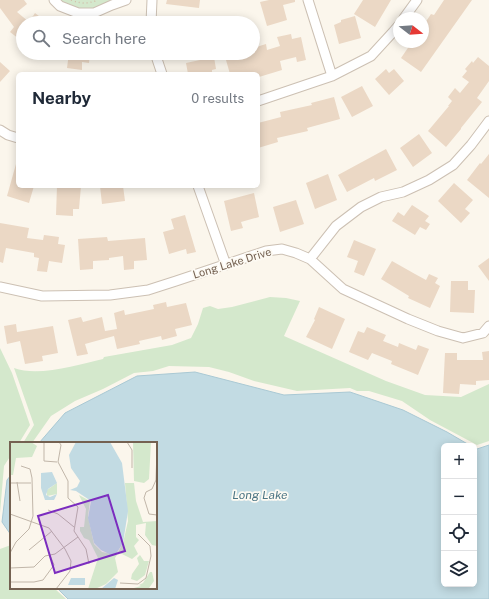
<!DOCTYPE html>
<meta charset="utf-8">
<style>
body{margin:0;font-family:"Public Sans",sans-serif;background:#f6f6f7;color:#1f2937}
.controls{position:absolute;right:12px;bottom:12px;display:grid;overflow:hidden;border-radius:6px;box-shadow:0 2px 10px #0003}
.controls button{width:36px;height:36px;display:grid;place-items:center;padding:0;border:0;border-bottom:1px solid #e0e1e3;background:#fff;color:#1f2937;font:20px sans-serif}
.compass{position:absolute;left:393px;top:12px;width:36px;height:36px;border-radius:50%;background:#fff;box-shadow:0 2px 10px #0003;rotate:107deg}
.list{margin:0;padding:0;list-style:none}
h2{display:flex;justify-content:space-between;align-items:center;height:52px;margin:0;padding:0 16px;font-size:17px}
h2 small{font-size:13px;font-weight:400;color:#747a83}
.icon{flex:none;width:22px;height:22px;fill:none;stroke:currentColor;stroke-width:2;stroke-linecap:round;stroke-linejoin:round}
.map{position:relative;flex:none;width:489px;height:599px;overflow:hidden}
.search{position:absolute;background:#fff;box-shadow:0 2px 10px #0003;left:16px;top:16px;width:244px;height:44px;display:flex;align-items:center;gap:10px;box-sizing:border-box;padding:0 14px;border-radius:22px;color:#747a83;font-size:15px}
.panel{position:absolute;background:#fff;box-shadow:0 2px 10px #0003;left:16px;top:72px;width:244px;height:116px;border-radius:6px}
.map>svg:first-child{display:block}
.green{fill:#d4e8cc}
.water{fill:#c2dbe3;stroke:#aac9d4}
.building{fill:#ebd8c5}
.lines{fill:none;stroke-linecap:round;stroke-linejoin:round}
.minor-casing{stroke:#ccc0b3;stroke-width:11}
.path{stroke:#d3bdaa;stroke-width:1.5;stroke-dasharray:1 3;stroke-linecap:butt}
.minor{stroke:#fff;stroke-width:9}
.labels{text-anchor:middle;stroke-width:3.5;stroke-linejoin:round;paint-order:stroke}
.street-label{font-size:11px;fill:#746151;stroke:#fdfaf3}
.water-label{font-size:12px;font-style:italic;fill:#4d7685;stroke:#fdfaf3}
.inset-road{fill:none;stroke:#c1b6a9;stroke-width:1}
.view{fill:#7b2cbf;fill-opacity:0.15;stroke:#7b2cbf;stroke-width:2}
.inset-edge{fill:none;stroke:#746151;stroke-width:2}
</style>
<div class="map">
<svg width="489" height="599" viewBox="0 0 489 599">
<rect width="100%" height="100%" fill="#fbf6ec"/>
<path class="green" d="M60,0H110L95,10H79L62,2Z
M270,297L286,298L300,301L284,336L386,381L425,395L461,397L489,384V441L477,445L430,420L402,401L369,391H357L350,388L297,391L254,381L229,372L209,367L169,366L153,371L134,373L103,389L75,401L51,416L32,443H23L34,425L14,368C38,377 78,365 103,359L104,357L172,345L191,338L198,324L203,308L210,306L218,309L232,307Z
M0,348L12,373L30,425L19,443H11V455L4,466L0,513Z
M11,545V588H54L66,599H0V549Z"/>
<path class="water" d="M195,372L284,395L350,392L403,410L447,432L471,446H444V584H474V447L477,449L489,445V599H68L57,588H156V443H39L65,413L137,376Z
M11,475V535L2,522L7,480Z"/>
<path class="building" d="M0,0H24L27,4L17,12L29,22L35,13L48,23H23V42L10,32L14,27L0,8Z
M167,0H200L199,8L166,4Z
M269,0H295V2L283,5L287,20L267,26L260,2Z
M363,0H391L375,27L354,14Z
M444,0H472L421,72L401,58L412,42H423V26L431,14L434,15Z
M355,16L361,38L339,44L334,25L341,22V20Z
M291,34L292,39L301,37L306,60L297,62L296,57L280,61L282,70L259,77V74H230L226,60L253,53V48L266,44L267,50L280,46L277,37Z
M69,53H90L89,63L82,62V70L67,68Z
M108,53H127V57L108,60Z
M214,57L216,69L212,70V74H188L186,63Z
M478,57L489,66V81L477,98L482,102L461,128V129L446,147L428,131L449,106H448L452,101L448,97L455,88L460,93L469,82L462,77L467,71L465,69L472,61L473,63Z
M0,62L10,71L0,82Z
M386,69L389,73L394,69L404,81L389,95L375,79Z
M362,86L373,106L352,117L341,97Z
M334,97L340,119L307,128L308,131L277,138L278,142L258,148V123L281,117L280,112L312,105L311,103Z
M419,134L432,153L413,167L400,148Z
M386,149L397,170L375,181L374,178L347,192L338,175Z
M489,154V198L467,180L480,163L481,164Z
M16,164H18V186H34L29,203L7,196Z
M328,174L337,200L315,209L306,183Z
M454,183L473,200L465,209L470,213L461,223L438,201Z
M57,186H81L79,209H73V216L56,215Z
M100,186H123L125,201L102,204Z
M254,193L259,217L241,222L243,228L231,231L224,201Z
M296,200L304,224L280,232L273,207Z
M412,205L429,216L425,221L430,224L426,230L420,227L415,235L392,221L398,212L404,216Z
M185,215L196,252L187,254L186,249L169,254L163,232L174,229L171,219Z
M0,223L29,228L27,238L43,240L44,235L59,237L58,244L65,245L62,263L49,261L47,272L37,271L39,258L34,257V253L6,248L3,263L0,262Z
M107,237L108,241L145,238L147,260L134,261V269L124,270L123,256L109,258V260L93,261V269L80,270L78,239Z
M354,240L376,249L364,276L354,272L358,261L347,257Z
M489,258V281L478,266Z
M392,261L415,274L426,280L429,274L438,278L435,283L440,286L430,308L408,298L409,296L381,279Z
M451,281H468V290H475L474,313L450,312Z
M166,302L167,307L186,303L192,325L175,329L177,336L162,340L161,336L139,341L140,344L117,349L114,336L85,344L88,354L77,356L68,320L81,317L83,322L102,317L105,331L117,329L114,313L124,310L125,315L154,309L153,305Z
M319,307L345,319L332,349L306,337L315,320L314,319Z
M16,324L17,332L53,326L58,353L42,356L43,361L25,364L20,341L7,344L4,326Z
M367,327L386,335L383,341L398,347L399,343L416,350L418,345L429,349L418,375L391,364L392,361L372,353L368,360L349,352L358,331L364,333Z
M489,351V380L476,381V385L460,384L459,394L443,393L445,353H457V360H483L482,352Z"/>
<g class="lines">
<g class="minor-casing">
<path id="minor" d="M54,0L60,6L78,13H94L112,5L126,0
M308,0L332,76
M404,18L417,0
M151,23L152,0
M155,53L162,74
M258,101L332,76L371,56L393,32L399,25
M0,130L8,135L18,138
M198,186L226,265
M310,259L336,226L361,207L381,197L403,192L429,180L453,165L471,145L489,121
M0,287L42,296L110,295L148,290L176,281L266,251L282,249L296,253L310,259L343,289L408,319L438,331L463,338L483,333L489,326"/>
</g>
<path class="path" d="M71,0C81,4 88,4 98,0"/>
<use href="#minor" class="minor"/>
</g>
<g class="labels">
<g class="street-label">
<text transform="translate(232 263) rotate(-17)" y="4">Long Lake Drive</text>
</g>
<g class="water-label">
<text x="260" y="499">Long Lake</text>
</g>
</g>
<g transform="translate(10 442)">
<rect width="147" height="147" fill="#fbf6ec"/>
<path d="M0,0H21L27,4L22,15L6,16L3,33H0ZM123,0H141L139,37L134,41L124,39ZM47,41V52L37,54V48ZM115,41H124L126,59L133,80L147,79V104L142,103L135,93L136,81L126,83V95L129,98L124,104L128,112L122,117L108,110L113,101L118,79ZM69,53L80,59L78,74L84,102L92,110L107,113L105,116L108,130L96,142L85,147H78L88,116L79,98L74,96L70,89V85H74L76,67ZM130,113L134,119H139L135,133L127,139L121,137L122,132L129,122L127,116ZM140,130H142L144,139L139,146L147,147L124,146L131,144L129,143L133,141Z" fill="#d4e8cc"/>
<path d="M66,0H100L112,21L118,69L113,101L106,112L101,113L91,108L84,101L78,76L81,59L66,49L60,48L67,45L70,39L61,26L59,13ZM42,30L47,41L38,47L36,53L40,55L47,52L44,58H35L31,46V31ZM61,136H75V143H58ZM104,136L108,138L105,147H91Z" fill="#c2dbe3"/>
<path class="inset-road" d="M34,0V19L47,20M49,0L51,3L48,20L58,39V56L68,65L64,89L76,107L79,122M117,0L122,8V26M147,7L146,38L142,47L136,50L134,56L139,72L147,73M7,40L10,59M0,41H21M38,68L48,72L64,85M0,72L39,86L55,107L61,119L60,129L46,147M19,108L42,89M0,111L6,100L19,87L23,74L22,36L20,27L11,24M0,126L24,125L35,114L45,112L68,95M0,140H24L33,138L44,123L40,113M110,141L128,142L136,136L141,114L140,104L128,92"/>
<path class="view" d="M98,53L115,109L45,131L28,74Z"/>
<rect width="147" height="147" class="inset-edge"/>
</g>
</svg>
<div class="controls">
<button>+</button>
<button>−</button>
<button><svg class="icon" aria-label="locate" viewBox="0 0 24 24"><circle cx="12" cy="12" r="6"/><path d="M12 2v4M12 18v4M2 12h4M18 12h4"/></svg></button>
<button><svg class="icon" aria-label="layers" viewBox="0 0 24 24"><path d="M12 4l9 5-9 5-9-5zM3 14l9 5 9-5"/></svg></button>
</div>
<svg class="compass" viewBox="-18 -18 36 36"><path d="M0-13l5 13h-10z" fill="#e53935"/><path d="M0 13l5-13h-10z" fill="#747a83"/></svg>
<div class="search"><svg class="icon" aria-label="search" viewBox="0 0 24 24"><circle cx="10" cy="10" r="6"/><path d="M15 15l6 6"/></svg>Search here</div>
<section class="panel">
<h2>Nearby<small>0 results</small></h2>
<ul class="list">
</ul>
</section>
</div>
